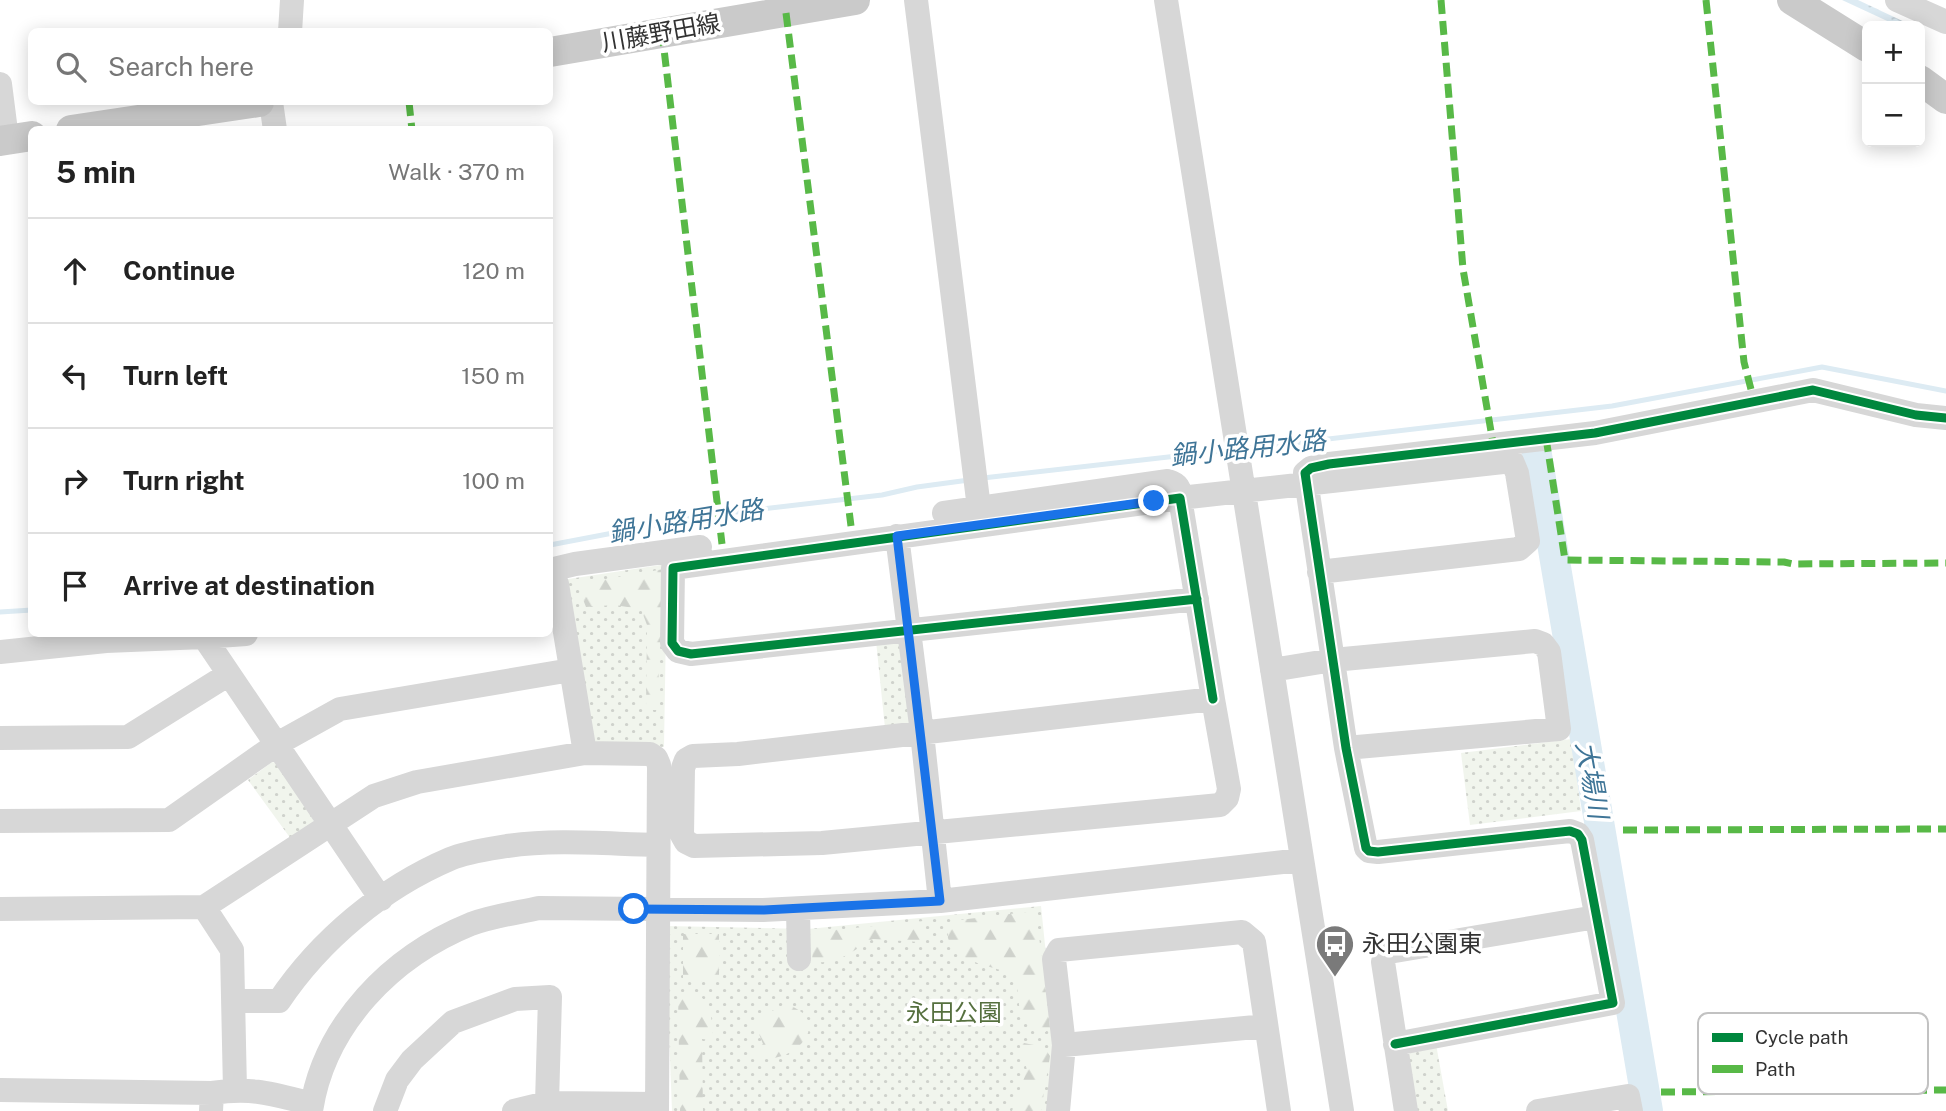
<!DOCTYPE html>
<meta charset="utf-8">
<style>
body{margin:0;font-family:"Public Sans","Noto Sans JP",sans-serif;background:#f6f6f6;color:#222}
.controls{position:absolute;right:21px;top:21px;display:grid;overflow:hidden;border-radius:10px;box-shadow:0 4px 18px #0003}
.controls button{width:63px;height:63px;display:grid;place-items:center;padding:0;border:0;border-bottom:2px solid #e0e0e0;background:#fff;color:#222;font:35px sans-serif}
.stop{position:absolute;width:21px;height:21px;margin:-16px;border:5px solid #1a73e8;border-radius:50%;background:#fff}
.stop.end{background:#1a73e8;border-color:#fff;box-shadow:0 2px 7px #0008}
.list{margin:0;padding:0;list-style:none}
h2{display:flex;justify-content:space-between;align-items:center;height:91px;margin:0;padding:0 28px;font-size:30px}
h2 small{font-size:23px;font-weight:400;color:#767676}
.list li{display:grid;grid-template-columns:46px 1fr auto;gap:21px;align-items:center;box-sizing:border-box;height:105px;padding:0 28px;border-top:2px solid #e0e0e0}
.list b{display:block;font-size:26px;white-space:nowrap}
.list em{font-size:23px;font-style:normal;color:#767676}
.icon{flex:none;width:38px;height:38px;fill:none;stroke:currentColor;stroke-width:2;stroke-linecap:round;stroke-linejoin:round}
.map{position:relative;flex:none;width:1946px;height:1111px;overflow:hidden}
.search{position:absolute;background:#fff;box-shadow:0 4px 18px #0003;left:28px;top:28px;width:525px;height:77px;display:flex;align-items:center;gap:18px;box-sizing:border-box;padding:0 24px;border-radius:10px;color:#767676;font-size:26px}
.panel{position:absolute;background:#fff;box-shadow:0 4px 18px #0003;left:28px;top:126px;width:525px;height:511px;border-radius:10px}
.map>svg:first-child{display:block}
.grass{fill:url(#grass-dots)}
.forest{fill:url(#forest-firs)}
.water{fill:url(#water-ripples)}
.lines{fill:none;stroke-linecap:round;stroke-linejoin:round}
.stream{stroke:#ddebf3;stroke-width:5}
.river{stroke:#ddebf3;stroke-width:30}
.minor{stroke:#d7d7d7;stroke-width:24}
.major{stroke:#cacaca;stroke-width:30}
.quiet{stroke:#58b947;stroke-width:7;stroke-dasharray:14 7;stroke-linecap:butt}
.cycleway-casing{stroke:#fff;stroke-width:13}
.cycleway{stroke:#00873e;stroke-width:9}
.route{stroke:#1a73e8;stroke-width:9}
.labels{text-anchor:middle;stroke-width:7;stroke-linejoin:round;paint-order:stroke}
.street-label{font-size:24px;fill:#333;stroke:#fff}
.poi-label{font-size:24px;fill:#333;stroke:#fff;text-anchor:start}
.park-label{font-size:24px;fill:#56703f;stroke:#fff}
.water-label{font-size:26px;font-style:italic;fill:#3f7597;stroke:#fff}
.key{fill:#fff;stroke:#c2c2c2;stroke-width:2}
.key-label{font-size:19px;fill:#333}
</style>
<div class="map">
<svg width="1946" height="1111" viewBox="0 0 1946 1111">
<defs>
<pattern id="grass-dots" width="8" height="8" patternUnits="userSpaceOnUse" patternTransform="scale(1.75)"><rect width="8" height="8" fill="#f1f5ed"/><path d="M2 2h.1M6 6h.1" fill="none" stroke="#cfd2cc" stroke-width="1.8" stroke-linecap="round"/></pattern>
<pattern id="forest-firs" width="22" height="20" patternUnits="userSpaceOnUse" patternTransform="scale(1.75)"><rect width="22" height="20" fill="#f1f5ed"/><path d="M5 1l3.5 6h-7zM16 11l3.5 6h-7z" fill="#cfd2cc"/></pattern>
<pattern id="water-ripples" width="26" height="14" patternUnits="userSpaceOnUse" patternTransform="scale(1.75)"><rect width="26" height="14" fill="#ddebf3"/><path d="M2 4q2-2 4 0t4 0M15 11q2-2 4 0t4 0" fill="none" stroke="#becad1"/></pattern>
</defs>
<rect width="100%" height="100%" fill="#fff"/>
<path class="grass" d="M667,564L664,747L598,743L592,740L562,580Z
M899,639L911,724L885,728L876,641Z
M1572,739L1581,811L1470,825L1461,753Z
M272,762L277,763L315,814L313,823L291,839L248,780Z
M1041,906L1056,1052L1048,1111H672L665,926L808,929Z
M1436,1044L1448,1111H1414L1407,1059L1411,1050Z"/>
<path class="forest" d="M664,569L657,710H646L647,625L641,609L614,605L586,607L577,584Z
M1036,911L1050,1028L1044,1033L1033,1031L1020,1014L1016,976C998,966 954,964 948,938C947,933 950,925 951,921Z
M924,921L926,934L919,942L873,939C853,950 837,967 812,961L814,932Z
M683,934H719V982H683Z
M678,995H700C712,1010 713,1022 712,1040L702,1039L703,1111H680Z
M785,1004C838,1020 792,1068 755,1057L753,1051L763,1044L755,1024L761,1017Z
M1019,1042L1044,1047L1050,1056L1041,1111H1012L1027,1070Z"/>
<path class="water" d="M1842,0H1858L1913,26H1898Z"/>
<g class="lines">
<path class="stream" d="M1243,449L1612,406L1822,367L1946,391
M983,478L1230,450
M550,545L702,516L882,495L917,487L969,480
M0,612L32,610"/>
<path class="river" d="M1536,449L1648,1111"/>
<path class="minor" d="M916,0L979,508
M1166,0L1342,1111
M1897,0L1946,22
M290,32L292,0
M0,84L7,139
M271,102L275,130
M944,513L1168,481C1178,484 1180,488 1180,498L1512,461L1517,473L1528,541L1519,549L1319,572
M897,536L922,733L940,901
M550,570L575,564L700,547
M1197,599L691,654L678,651L672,643L673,568L1180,498L1213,699
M246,634L204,637L381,899
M0,652L106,641L204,637
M1272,670L1333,660L1535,641L1543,644L1549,652L1559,729L1346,748
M1213,699L1229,789L1227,798L1220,805L822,843L694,846L686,842L682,835L683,768L686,760L693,756L738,754Z
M0,738L128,737L229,674
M585,753L650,754L656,758L659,765L657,1111
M0,821L169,820L277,744L340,709L571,670
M0,909L204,907
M798,909L799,959
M235,1001H279C320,940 382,888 450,859C466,852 489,849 507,846C557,839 607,844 657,845
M1395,1044L1613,1003L1582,840L1578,834L1570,831L1378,852L1369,851L1366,848L1346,748L1305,473L1311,468L1329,464L1595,433L1813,390L1916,415L1946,418
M1064,1045L1266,1026
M0,1090L212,1093
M235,1090L232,950L204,907L374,796L417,782L585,753L557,584L550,586
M211,1111L212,1093C254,1087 272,1094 312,1104
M311,1111C324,1024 392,956 471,924C493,916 516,913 539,908L763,910L940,901L1301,860
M385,1111L397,1080L412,1060L453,1022L515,999L550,997L547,1103
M514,1111L547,1103L657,1104
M1058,1111L1064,1045L1054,959L1059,950L1242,932L1254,942L1279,1111
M1406,1111L1383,962L1385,955L1389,952L1596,917
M1538,1111L1628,1096L1631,1111"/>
<path class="major" d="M1792,0L1867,47
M550,52L855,0
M1920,80L1946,99
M71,130L259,102
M0,141L32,136"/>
<path class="quiet" d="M1441,0L1463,269L1493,443
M1706,0L1744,362L1754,401
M786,13L851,526
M662,32L722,544
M409,102L412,130
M1546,438L1565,560L1784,562L1793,564L1946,563
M1623,830L1946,829
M1661,1092L1946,1090"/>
<g class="cycleway-casing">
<path id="cycleway" d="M1197,599L691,654L678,651L672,643L673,568L1180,498L1213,699
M1395,1044L1613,1003L1582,840L1578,834L1570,831L1378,852L1369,851L1366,848L1346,748L1305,473L1311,468L1329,464L1595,433L1813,390L1916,415L1946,418"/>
</g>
<use href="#cycleway" class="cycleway"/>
</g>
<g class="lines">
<path class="route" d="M634,909L764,910L940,901L897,536L1154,501"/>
</g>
<defs>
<g id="bus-pin" transform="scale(2.0125)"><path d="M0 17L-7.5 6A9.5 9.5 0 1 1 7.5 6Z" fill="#7a7a7a" stroke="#fff"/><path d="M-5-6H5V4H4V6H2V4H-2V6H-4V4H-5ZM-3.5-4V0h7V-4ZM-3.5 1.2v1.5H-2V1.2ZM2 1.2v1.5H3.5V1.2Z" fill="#fff"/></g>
</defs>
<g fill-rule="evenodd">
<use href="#bus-pin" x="1335" y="944"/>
</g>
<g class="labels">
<g class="street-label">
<text transform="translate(661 33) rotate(-10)" y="8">川藤野田線</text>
</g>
<g class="poi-label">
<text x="1362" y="952">永田公園東</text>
</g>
<g class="park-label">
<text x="954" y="1021">永田公園</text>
</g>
<g class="water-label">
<text transform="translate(1248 448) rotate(-6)" y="9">鍋小路用水路</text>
<text transform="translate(686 521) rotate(-9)" y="9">鍋小路用水路</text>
<text transform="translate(1592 780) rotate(80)" y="9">大場川</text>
</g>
</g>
<rect x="1698" y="1013" width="230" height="81" rx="10" class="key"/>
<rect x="1712" y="1033" width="31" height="9" fill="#00873e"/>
<rect x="1712" y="1065" width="31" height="8" fill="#58b947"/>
<g class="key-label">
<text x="1755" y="1044">Cycle path</text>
<text x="1755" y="1076">Path</text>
</g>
</svg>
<div class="controls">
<button>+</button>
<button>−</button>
</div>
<div class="stop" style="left:634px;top:909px"></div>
<div class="stop end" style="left:1154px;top:501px"></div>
<div class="search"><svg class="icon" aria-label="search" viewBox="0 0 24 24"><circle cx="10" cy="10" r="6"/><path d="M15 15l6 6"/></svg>Search here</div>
<section class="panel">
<h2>5 min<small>Walk · 370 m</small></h2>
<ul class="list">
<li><svg class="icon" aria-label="ahead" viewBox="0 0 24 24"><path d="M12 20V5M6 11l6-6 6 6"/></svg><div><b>Continue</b></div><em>120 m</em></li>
<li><svg class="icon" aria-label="left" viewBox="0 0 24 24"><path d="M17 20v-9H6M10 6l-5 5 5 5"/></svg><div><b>Turn left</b></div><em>150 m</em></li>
<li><svg class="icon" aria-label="right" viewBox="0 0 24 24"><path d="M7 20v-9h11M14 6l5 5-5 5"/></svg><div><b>Turn right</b></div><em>100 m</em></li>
<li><svg class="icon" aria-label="arrive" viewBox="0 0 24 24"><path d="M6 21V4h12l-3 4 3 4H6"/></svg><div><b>Arrive at destination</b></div></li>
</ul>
</section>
</div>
